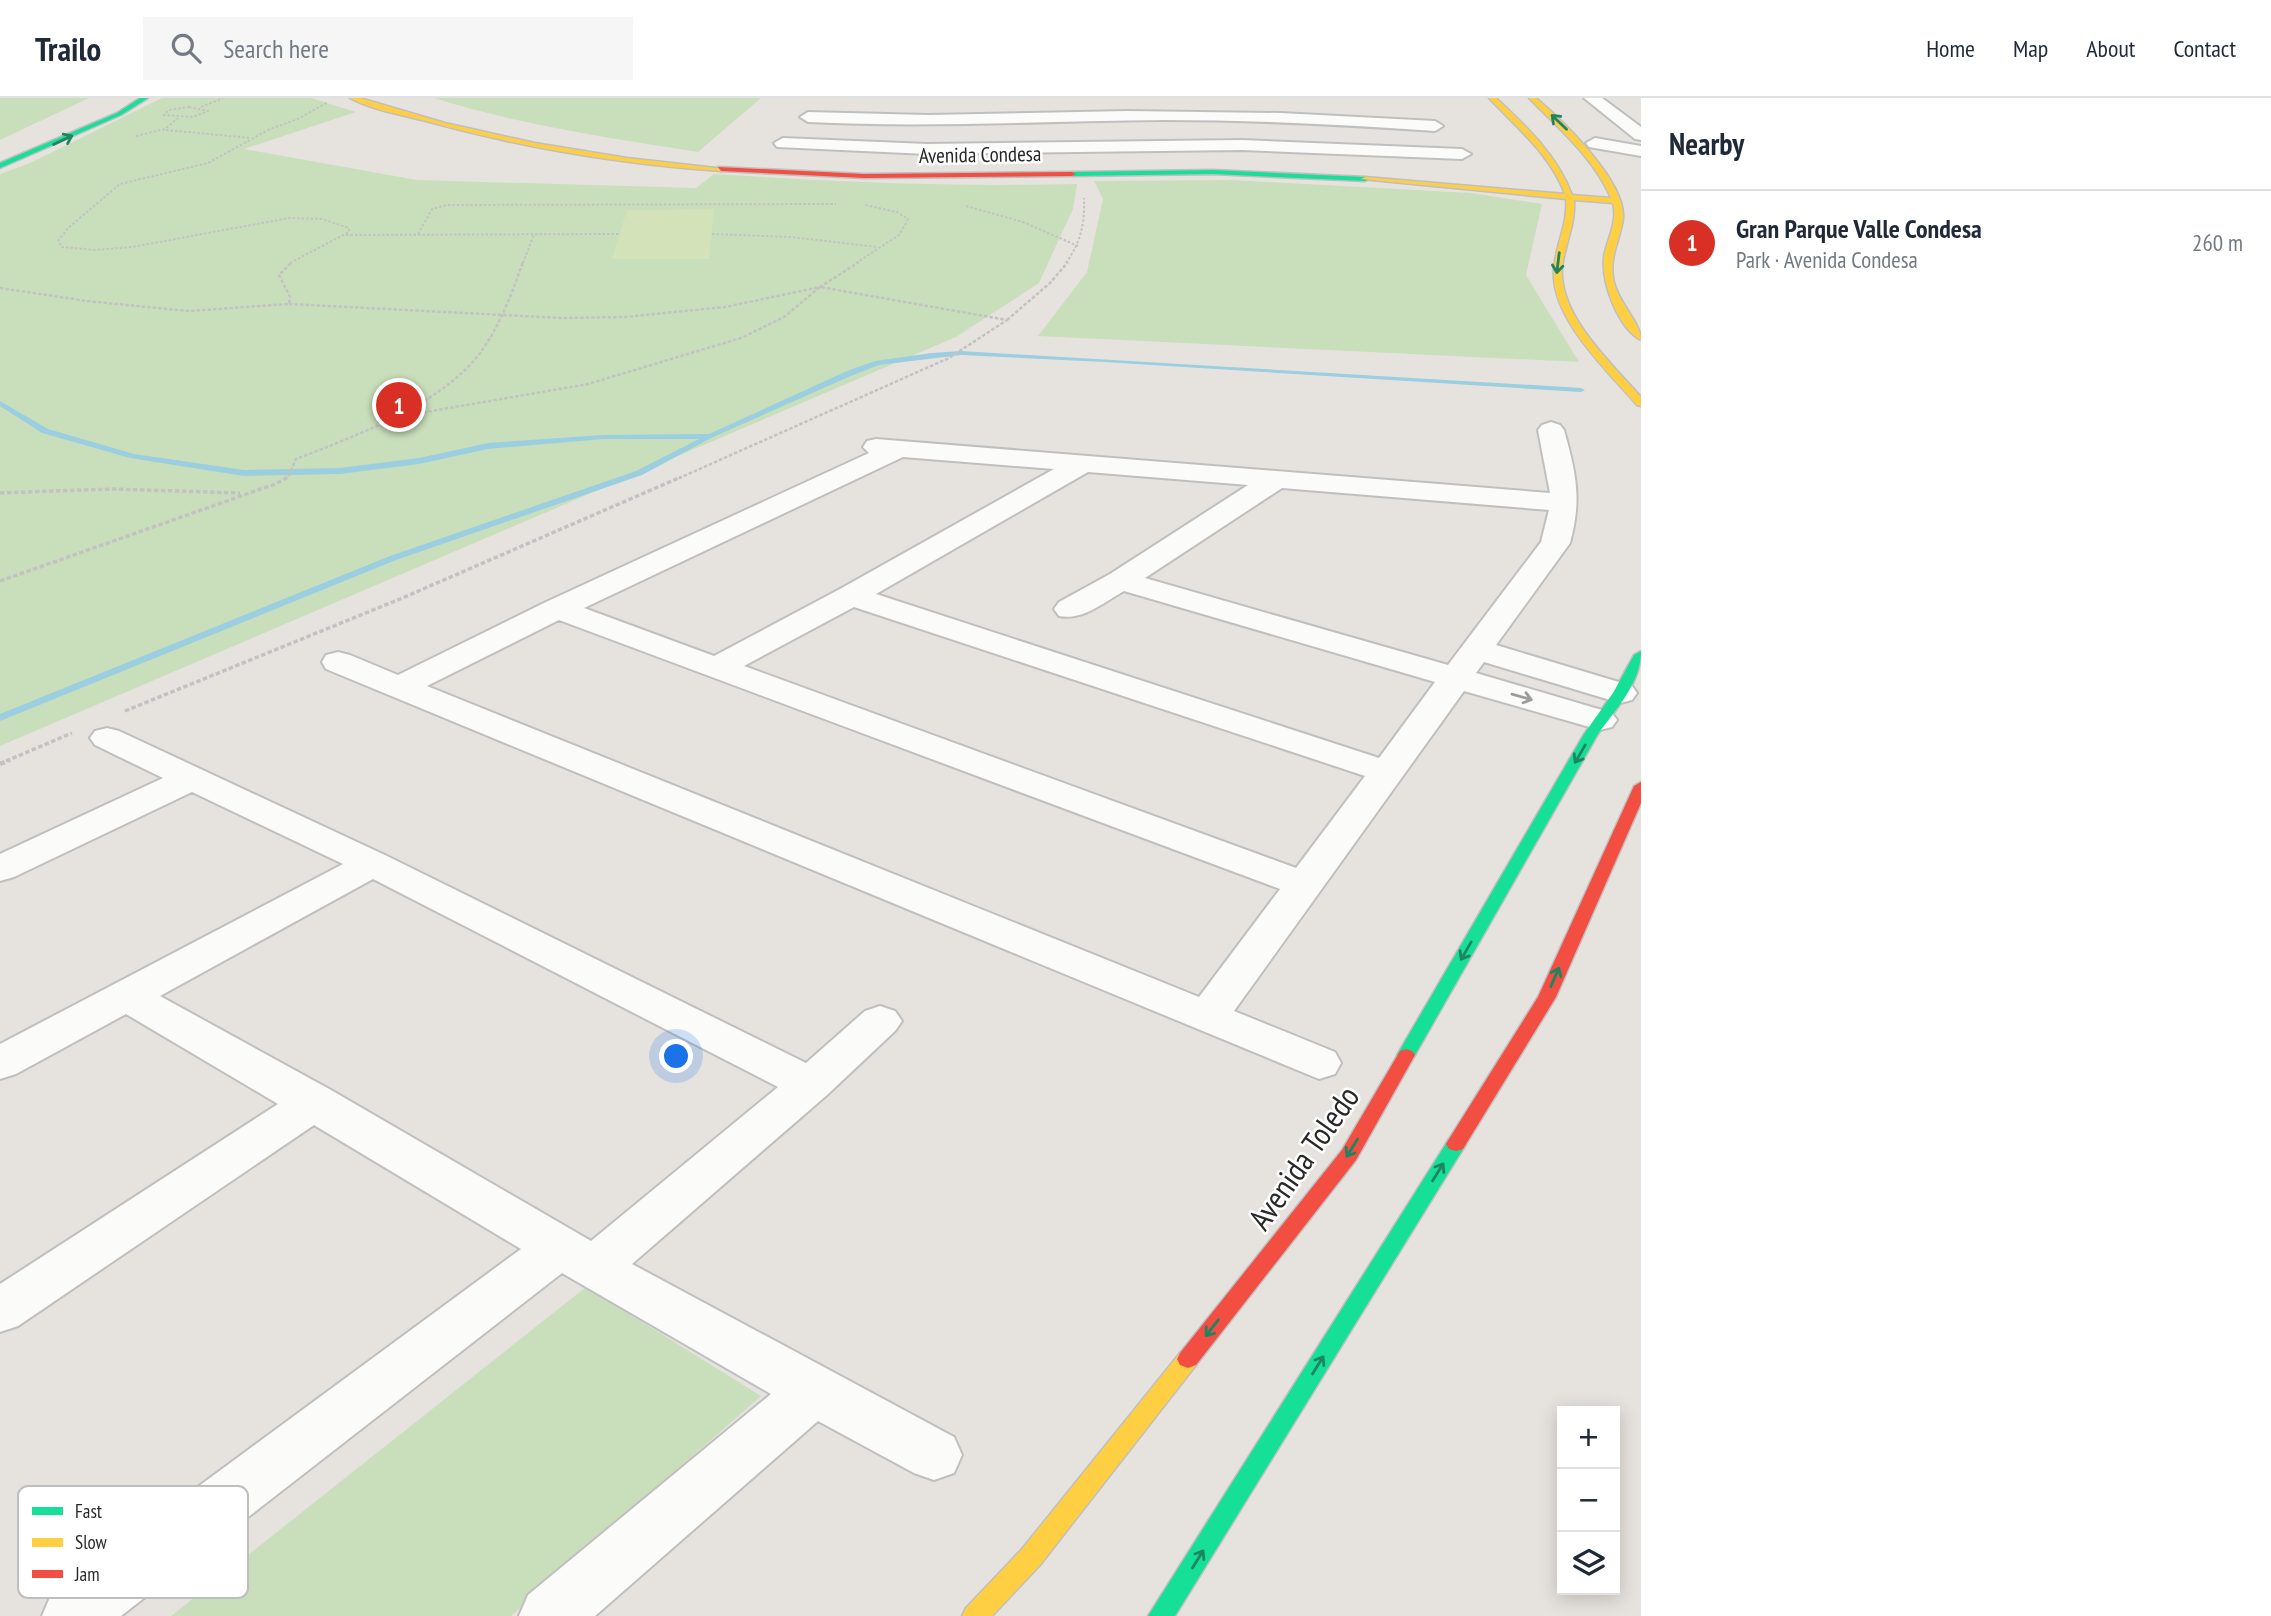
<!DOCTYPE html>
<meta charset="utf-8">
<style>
body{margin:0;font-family:"PT Sans Narrow",sans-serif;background:#f6f6f7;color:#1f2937}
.controls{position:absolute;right:21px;bottom:21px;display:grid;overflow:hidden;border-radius:0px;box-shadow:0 4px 18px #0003}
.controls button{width:63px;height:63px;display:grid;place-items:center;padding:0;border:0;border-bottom:2px solid #e0e1e3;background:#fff;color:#1f2937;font:35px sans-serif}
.you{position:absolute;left:677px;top:959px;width:24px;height:24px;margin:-18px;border:5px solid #fff;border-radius:50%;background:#1a73e8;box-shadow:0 0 0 10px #1a73e833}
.badge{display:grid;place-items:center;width:46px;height:46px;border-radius:50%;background:#d93025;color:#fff;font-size:23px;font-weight:700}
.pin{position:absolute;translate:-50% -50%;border:4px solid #fff;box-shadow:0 2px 7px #0006}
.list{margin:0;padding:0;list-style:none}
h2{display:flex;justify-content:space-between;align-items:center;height:91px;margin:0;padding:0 28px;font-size:30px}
h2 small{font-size:23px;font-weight:400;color:#747a83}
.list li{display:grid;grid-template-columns:46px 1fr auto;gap:21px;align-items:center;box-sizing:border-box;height:105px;padding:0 28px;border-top:2px solid #e0e1e3}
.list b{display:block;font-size:26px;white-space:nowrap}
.list p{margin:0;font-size:23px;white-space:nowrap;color:#747a83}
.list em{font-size:23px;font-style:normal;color:#747a83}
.icon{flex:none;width:38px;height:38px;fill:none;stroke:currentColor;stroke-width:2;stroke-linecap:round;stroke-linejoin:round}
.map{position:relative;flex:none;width:1641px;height:1518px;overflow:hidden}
header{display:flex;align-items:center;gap:42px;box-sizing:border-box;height:98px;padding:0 35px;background:#fff;border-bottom:2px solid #e0e1e3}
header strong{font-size:33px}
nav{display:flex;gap:38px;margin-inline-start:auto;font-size:24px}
.search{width:490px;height:63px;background:#f6f6f7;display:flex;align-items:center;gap:18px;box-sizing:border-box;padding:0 24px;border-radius:0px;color:#747a83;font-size:26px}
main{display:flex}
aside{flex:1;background:#fff}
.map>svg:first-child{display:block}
.green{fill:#c9dfbb}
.pitch{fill:#d3e2b9}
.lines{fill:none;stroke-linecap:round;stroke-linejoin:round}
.stream{fill:#9acee0;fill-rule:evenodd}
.street-casing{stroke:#c0bfc0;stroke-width:4}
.fast-casing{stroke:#c0bfc0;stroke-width:3}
.slow-casing{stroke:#c0bfc0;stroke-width:3}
.jam-casing{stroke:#c0bfc0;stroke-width:3}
.path-far3{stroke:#c3c2c2;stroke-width:2;stroke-dasharray:2.5 2;stroke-linecap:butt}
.path-far2{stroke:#c3c2c2;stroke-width:2.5;stroke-dasharray:3.5 2;stroke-linecap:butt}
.path-far1{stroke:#c3c2c2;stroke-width:3.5;stroke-dasharray:4.5 2.5;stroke-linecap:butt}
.path{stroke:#c3c2c2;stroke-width:4.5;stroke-dasharray:5 3.5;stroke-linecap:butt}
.street{fill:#fbfbfa;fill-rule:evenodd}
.fast{fill:#16e098;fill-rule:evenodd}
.slow{fill:#ffcf43;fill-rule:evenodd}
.jam{fill:#f24e42;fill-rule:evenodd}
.oneway{stroke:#1f8460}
.oneway2{stroke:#9c9c9c}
.labels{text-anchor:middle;stroke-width:5;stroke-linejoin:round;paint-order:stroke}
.far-street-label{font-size:21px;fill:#282828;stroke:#fff}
.near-street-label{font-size:32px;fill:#282828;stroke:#fff}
.key{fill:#fff;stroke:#bebebe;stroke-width:2}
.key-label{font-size:19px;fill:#282828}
</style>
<header>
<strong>Trailo</strong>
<div class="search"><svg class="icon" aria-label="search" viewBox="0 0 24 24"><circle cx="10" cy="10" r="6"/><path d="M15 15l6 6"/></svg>Search here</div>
<nav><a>Home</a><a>Map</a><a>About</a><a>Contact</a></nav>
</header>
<main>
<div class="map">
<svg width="1641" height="1518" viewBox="0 0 1641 1518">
<rect width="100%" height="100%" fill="#e6e3df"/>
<path class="green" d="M0,0H89L0,42Z
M162,0H311L356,14L244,51L417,82L696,90L714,76C835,84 956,89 1077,86L1073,111L1039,185L956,239L0,648V76L30,65Z
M434,0H761L698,54C610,40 520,27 434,0Z
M1231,82L1471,95L1542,106L1526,177L1579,264L1038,238L1087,174L1103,101L1094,83Z
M586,1189L761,1298L511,1518H171Z"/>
<path class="pitch" d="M714,111L709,161H612L627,112Z"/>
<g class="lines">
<path class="stream" d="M961,253L1581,290L1585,292L1581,294L1104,264L961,257L879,267L853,277L711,340L642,377L396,462L0,623V616L390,458L636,373L699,341H603L488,351L419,366L340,376L244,378L130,360L42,335L0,308V303L48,331L134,356L244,372L340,370L419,360L488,345L603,337L709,336L847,273L875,263L932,255Z"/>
<g class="street-casing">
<path id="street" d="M1584,0H1602L1641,29V42L1635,41Z
M1127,13L1281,15L1435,23L1443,28L1435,33C1345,27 1255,22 1164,22C1045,23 927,30 808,24L800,19L808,14L928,17Z
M783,40L927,46L1242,42L1462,51L1471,56L1462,61L1242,52L927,56L777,49L774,45Z
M1595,40L1641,48V58L1589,49L1586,45Z
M1551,324L1560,327L1564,332C1576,375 1582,401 1570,445L1496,547L1632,588L1637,595L1632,602L1620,605L1484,564L1476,575L1612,615L1617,622L1612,629L1600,632L1464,593L1234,913L1335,954L1341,965L1335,976L1319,981L326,571L322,564L326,557L338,554L350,557L398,577L546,504L869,355L863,349L867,343L876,341L1550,395L1538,332L1542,327ZM903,359L1054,371L840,491L714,558L584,510ZM1088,374L1248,387L1110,476L1059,504L1054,511L1059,518C1083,523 1104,504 1124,493L1435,584L1379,660L876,496ZM1282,390L1549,412L1541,444L1448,567L1145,480ZM854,509L1365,678L1296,770L744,568ZM559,522L1280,791L1199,899L427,588Z
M107,630L119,633L387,758L806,965L865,913L880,908L895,913L902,923L895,933L827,997L632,1166L954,1339L962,1357L954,1375L934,1382L914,1375L818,1323L595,1518H519L528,1497L771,1296L562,1175L121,1518H42L51,1497L521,1151L314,1027L18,1228L0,1234V1186L278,1006L126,916L16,976L0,981V946L343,766L192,694L14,779L0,783V756L163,680L95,647L90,640L95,633ZM373,781L778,989L591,1143L331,992L160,898Z"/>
</g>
<g class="fast-casing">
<path id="fast" d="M140,0H148L121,17L0,70V65L117,15Z
M1213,72L1365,79L1369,81L1365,83L1213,76L1072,78L1068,76L1072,74Z
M1641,553C1641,585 1616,611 1598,636L1415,957L1412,961H1400L1397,957L1584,636L1613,595L1634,557Z
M1456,1039L1463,1041L1466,1046L1463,1051L1175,1518H1148L1449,1041Z"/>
</g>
<g class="slow-casing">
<path id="slow" d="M350,0H360L445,25L535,45L627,60L725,71L721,73C621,66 523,50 426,23C402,17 372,12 350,0Z
M1489,0H1496C1526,28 1558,58 1572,97L1611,100C1593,59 1560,32 1529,0H1536C1562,22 1627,84 1623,121C1620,143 1608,160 1614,184C1618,204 1641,225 1641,242C1618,230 1601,184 1604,159C1607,140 1618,125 1613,105L1574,102C1576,127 1564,147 1562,171C1559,218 1613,267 1641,299V308L1637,307C1608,273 1549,219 1554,170C1556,146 1568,126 1566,101L1361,81L1365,79L1565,96C1550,56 1517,30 1489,0Z
M1188,1252L1196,1255L1199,1261L1196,1267L1040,1467L992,1518H962L966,1510L1022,1451L1180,1255Z"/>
</g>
<g class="jam-casing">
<path id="jam" d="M718,69L864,76L1072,74L1076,76L1072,78L864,80L721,73Z
M1641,684V705L1556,899L1463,1051L1456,1053L1449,1051L1446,1046L1449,1041L1538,899L1634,688Z
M1406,951L1412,953L1415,957L1356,1062L1196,1267L1188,1270L1180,1267L1177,1261L1180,1255L1342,1052L1400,953Z"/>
</g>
<path class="path-far3" d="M189,9L208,13L193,19L164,17L169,12Z
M201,9L223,0
M166,32L251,40
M136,38L165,31L178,20
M966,108L1023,124L1078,148
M418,136L432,111L447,107L836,106
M712,136L791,139L878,149
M346,137L620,136
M290,165L349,134V130L322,121L289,120L132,149L95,152L62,149L58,143L68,130L120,86L208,65L270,31L298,21L328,4
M523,165L534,136
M856,165L899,137L908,121L897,114L865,107
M1066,165C1081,144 1085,125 1084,100"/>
<path class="path-far2" d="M0,190L87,203L188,213L289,206L290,199L279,177L292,164
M289,206L561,220L625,219L725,209L820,189L859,164
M1007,222L1050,185L1068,164
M385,321L588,286L741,240L784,219L820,189L1007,222L949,260L677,381
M284,381L288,379L296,361C355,338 441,307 480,255C500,228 512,195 523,164"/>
<path class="path-far1" d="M0,395L113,391L240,395
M0,483L275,386L288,379
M125,613L400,501L681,379
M6,663L72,635"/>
<path class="path" d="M0,666L10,662"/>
<use href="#street" class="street"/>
<use href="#fast" class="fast"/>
<use href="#slow" class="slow"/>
<use href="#jam" class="jam"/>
</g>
<defs><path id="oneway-shaft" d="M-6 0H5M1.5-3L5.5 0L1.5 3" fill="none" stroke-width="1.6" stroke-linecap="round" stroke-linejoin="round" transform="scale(1.75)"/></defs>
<g class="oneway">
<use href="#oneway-shaft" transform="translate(1559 24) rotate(-136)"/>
<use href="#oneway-shaft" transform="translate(63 42) rotate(-25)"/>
<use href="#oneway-shaft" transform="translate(1558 165) rotate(97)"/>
<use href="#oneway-shaft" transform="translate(1580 656) rotate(120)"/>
<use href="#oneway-shaft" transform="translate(1466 853) rotate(120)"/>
<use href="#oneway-shaft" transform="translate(1555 879) rotate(-66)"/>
<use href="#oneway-shaft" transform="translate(1352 1050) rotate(122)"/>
<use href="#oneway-shaft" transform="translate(1438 1074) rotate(-58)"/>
<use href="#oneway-shaft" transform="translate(1212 1230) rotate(128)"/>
<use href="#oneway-shaft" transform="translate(1318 1267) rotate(-58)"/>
<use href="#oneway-shaft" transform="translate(1198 1461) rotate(-58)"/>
</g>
<use class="oneway2" href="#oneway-shaft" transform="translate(1522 599) rotate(16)"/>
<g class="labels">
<g class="far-street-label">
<text transform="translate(980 57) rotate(-1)" y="7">Avenida Condesa</text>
</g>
<g class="near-street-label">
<text transform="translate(1304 1060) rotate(-55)" y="11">Avenida Toledo</text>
</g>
</g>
<rect x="18" y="1388" width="230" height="112" rx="10" class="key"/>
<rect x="32" y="1409" width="31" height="8" fill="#16e098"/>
<rect x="32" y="1440" width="31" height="9" fill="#ffcf43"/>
<rect x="32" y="1472" width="31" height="8" fill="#f24e42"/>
<g class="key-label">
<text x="75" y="1420">Fast</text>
<text x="75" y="1451">Slow</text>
<text x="75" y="1483">Jam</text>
</g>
</svg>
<div class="controls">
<button>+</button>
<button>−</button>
<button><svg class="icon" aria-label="layers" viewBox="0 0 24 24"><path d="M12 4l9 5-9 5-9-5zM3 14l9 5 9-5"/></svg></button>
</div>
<div class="you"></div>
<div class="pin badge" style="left:399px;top:307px">1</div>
</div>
<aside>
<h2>Nearby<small></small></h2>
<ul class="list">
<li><span class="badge">1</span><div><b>Gran Parque Valle Condesa</b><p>Park · Avenida Condesa</p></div><em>260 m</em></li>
</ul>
</aside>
</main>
